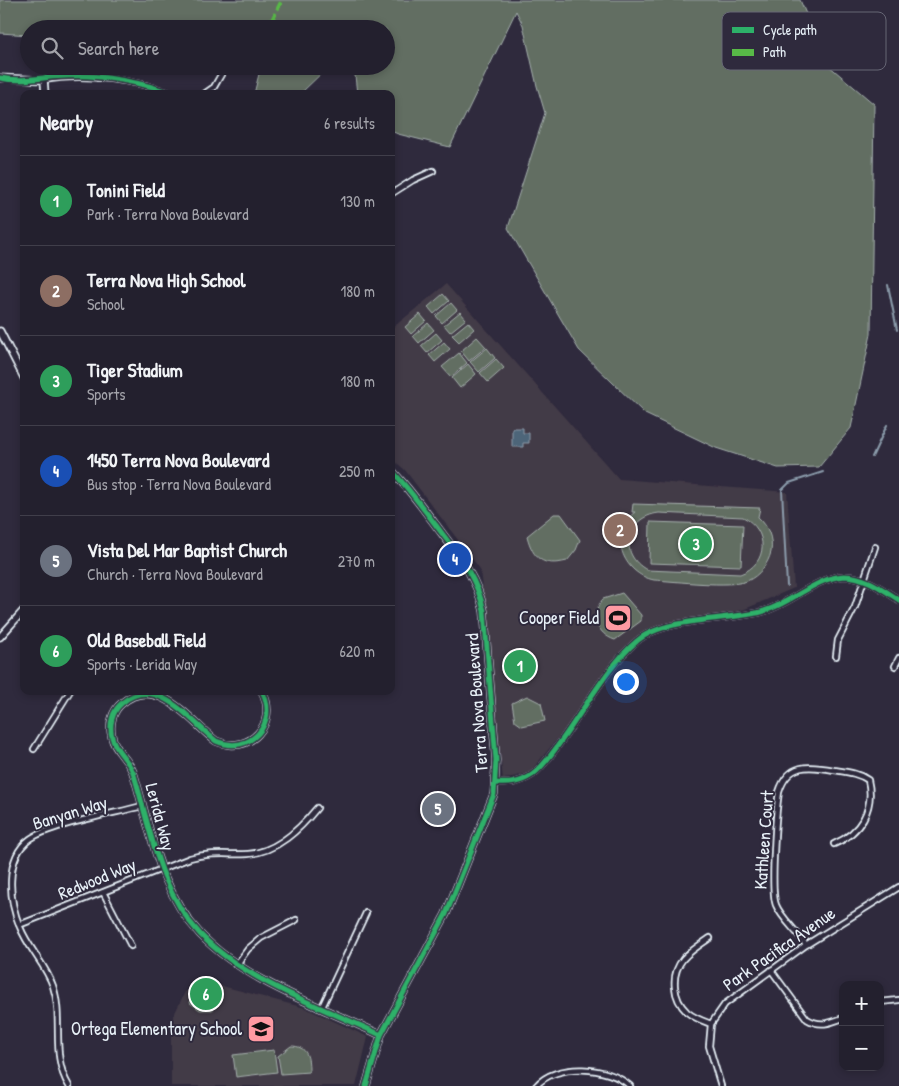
<!DOCTYPE html>
<meta charset="utf-8">
<style>
body{margin:0;font-family:"Patrick Hand",sans-serif;background:#2f2d3a;color:#f1f3f6}
.controls{position:absolute;right:15px;bottom:15px;display:grid;overflow:hidden;border-radius:10px;box-shadow:0 2px 8px #0003}
.controls button{width:45px;height:45px;display:grid;place-items:center;padding:0;border:0;border-bottom:1px solid #403e4a;background:#23202e;color:#f1f3f6;font:25px sans-serif}
.you{position:absolute;left:625px;top:681px;width:18px;height:18px;margin:-12px;border:4px solid #fff;border-radius:50%;background:#1a73e8;box-shadow:0 0 0 8px #1a73e833}
.badge{display:grid;place-items:center;width:32px;height:32px;border-radius:50%;background:#ff9aa2;color:#fff;font-size:16px;font-weight:700}
.pin{position:absolute;translate:-50% -50%;border:2px solid #fff;box-shadow:0 1px 5px #0006}
.list{margin:0;padding:0;list-style:none}
h2{display:flex;justify-content:space-between;align-items:center;height:65px;margin:0;padding:0 20px;font-size:21px}
h2 small{font-size:16px;font-weight:400;color:#a3a3aa}
.list li{display:grid;grid-template-columns:32px 1fr auto;gap:15px;align-items:center;box-sizing:border-box;height:90px;padding:0 20px;border-top:1px solid #403e4a}
.list b{display:block;font-size:19px;white-space:nowrap}
.list p{margin:0;font-size:16px;white-space:nowrap;color:#a3a3aa}
.list em{font-size:16px;font-style:normal;color:#a3a3aa}
.icon{flex:none;width:28px;height:28px;fill:none;stroke:currentColor;stroke-width:2;stroke-linecap:round;stroke-linejoin:round}
.map{position:relative;flex:none;width:899px;height:1086px;overflow:hidden}
.search{position:absolute;background:#23202e;box-shadow:0 2px 8px #0003;left:20px;top:20px;width:375px;height:55px;display:flex;align-items:center;gap:12px;box-sizing:border-box;padding:0 18px;border-radius:28px;color:#a3a3aa;font-size:19px}
.panel{position:absolute;background:#23202e;box-shadow:0 2px 8px #0003;left:20px;top:90px;width:375px;height:605px;border-radius:10px}
.map>svg:first-child{display:block}
.built{fill:#433a47}
.green{fill:#626e62;stroke:#a5b0ad;fill-rule:evenodd}
.water{fill:#4e6579;stroke:#8c9dac}
.lines{fill:none;stroke-linecap:round;stroke-linejoin:round}
.stream{stroke:#8c9dac;stroke-width:2}
.minor-casing{stroke:#e8f1f8;stroke-width:8}
.tertiary-casing{stroke:#e8f1f8;stroke-width:9}
.minor{stroke:#2f2a3d;stroke-width:4.5}
.tertiary{stroke:#2f2a3d;stroke-width:5.5}
.quiet{stroke:#58b947;stroke-width:4;stroke-dasharray:8 4;stroke-linecap:butt}
.cycleway-casing{stroke:#2f2a3d;stroke-width:8}
.cycleway{stroke:#2db169;stroke-width:5}
.labels{text-anchor:middle;stroke-width:4;stroke-linejoin:round;paint-order:stroke}
.poi-label{font-size:18px;fill:#e8f1f8;stroke:#2f2a3d;text-anchor:end}
.street-label{font-size:18px;fill:#e8f1f8;stroke:#2f2a3d}
.key{fill:#2f2a3d;stroke:#666675;stroke-width:1}
.key-label{font-size:14px;fill:#e8f1f8}
</style>
<div class="map">
<svg width="899" height="1086" viewBox="0 0 899 1086">
<rect width="100%" height="100%" fill="#2f2a3d"/>
<filter id="ink" filterUnits="userSpaceOnUse"><feTurbulence type="fractalNoise" baseFrequency=".02" numOctaves="2"/><feDisplacementMap in="SourceGraphic" scale="10" xChannelSelector="R" yChannelSelector="G"/><feConvolveMatrix kernelMatrix="1 2 1 2 8 2 1 2 1" color-interpolation-filters="sRGB"/></filter>
<g filter="url(#ink)">
<path class="built" d="M446,284L619,479L787,492L794,588L745,609L643,635L529,773L503,779L480,569L405,470L391,458V329Z
M203,981L305,1008L368,1037L356,1086H171V1021L185,992Z"/>
<path class="green" d="M0,0H800L828,65L874,104L871,334L851,428L819,467L778,468L716,448L645,414L579,350L508,228L545,113L537,86L523,25L516,11L450,147L398,134L391,131V94H357L354,66H386V29H29V35L0,33Z
M261,66H340L328,67L300,94H254Z
M443,294L449,301L434,314L428,307Z
M451,303L457,310L442,323L436,316Z
M460,312L466,319L450,332L444,325Z
M420,314L426,321L411,334L405,327Z
M468,322L474,329L459,342L452,335Z
M428,323L434,330L419,343L413,336Z
M436,333L442,340L427,353L421,346Z
M477,337L486,347L469,361L461,351Z
M444,342L450,349L435,362L429,355Z
M487,348L495,358L479,372L470,362Z
M459,353L467,363L451,377L442,367Z
M496,359L504,368L488,382L480,373Z
M468,364L476,374L460,388L452,378Z
M633,504L760,508L758,517C768,526 773,538 771,552C768,564 759,576 747,581C730,588 675,581 654,580C623,574 607,534 635,512H632ZM659,513L743,517C769,530 769,564 740,574L647,570C617,554 626,517 659,513Z
M554,514H561L580,540L576,550L567,561C543,567 533,559 527,536Z
M650,522L743,525L741,566L649,563Z
M622,593L641,615V621L615,640C596,634 590,614 603,599Z
M527,696L541,703L545,721L522,726L515,721L512,703Z
M203,981L218,987C222,995 220,1006 212,1010H200L190,1003L196,984Z
M291,1046C308,1046 309,1058 309,1072L281,1074L278,1056Z
M274,1050L277,1072L236,1077L233,1055Z"/>
<path class="water" d="M512,428H523V433H529V443H523V447H512Z"/>
<g class="lines">
<path class="stream" d="M888,285L897,330
M872,457L887,425
M787,586L782,490L789,483L823,472"/>
<g class="minor-casing">
<path id="minor" d="M97,78L99,66
M44,80C82,73 136,79 172,94
M204,94L214,87L226,66
M391,194L413,180L433,171
M836,656L838,640L855,607L875,547
M895,666L899,658
M34,749L70,691
M496,783C509,784 520,783 532,775C543,767 551,755 559,744C582,713 608,665 637,641C663,618 728,620 761,612C790,605 814,578 844,576C865,576 882,589 899,600
M103,892L131,946
M19,925L190,858C210,852 227,855 248,854C277,852 300,829 317,808
M710,938C701,944 690,951 683,959C670,975 673,999 687,1012C694,1018 703,1021 711,1024
M806,945C798,932 781,918 776,905C770,891 776,811 779,792C788,763 808,765 834,770C846,772 858,773 868,780C875,809 860,833 834,844
M237,964L248,949L261,938L296,920
M771,970L807,1019C820,1027 830,1023 843,1018
M880,1002L899,1000
M322,1007L366,913
M69,1086C50,1055 64,1019 53,986C46,965 28,948 20,927C9,901 4,858 30,839C49,825 117,813 142,806
M536,1086C556,1062 609,1066 630,1086
M721,1086L709,1046L711,1024L725,1004L806,945L899,887"/>
</g>
<g class="tertiary-casing">
<path id="tertiary" d="M0,78L44,80L45,94
M0,331L24,378
M0,637L24,610
M262,691C279,723 250,756 216,741C191,722 157,673 122,703C112,711 109,725 112,737C115,752 130,760 134,775C151,831 159,890 200,934C246,982 322,1007 381,1035
M366,1086L381,1035L446,914L494,794L496,760L484,611C477,576 456,552 435,524C421,506 408,487 391,470"/>
</g>
<use href="#minor" class="minor"/>
<use href="#tertiary" class="tertiary"/>
<path class="quiet" d="M264,29L270,24L282,0"/>
<g class="cycleway-casing">
<path id="cycleway" d="M0,78C24,83 45,76 69,76C96,74 147,83 172,94
M262,691C279,723 250,756 216,741C191,722 157,673 122,703C112,711 109,725 112,737C115,752 130,760 134,775C151,831 159,890 200,934C246,982 322,1007 381,1035
M496,783C509,784 520,783 532,775C543,767 551,755 559,744C582,713 608,665 637,641C663,618 728,620 761,612C790,605 814,578 844,576C865,576 882,589 899,600
M366,1086L381,1035L446,914L494,794L496,760L484,611C477,576 456,552 435,524C421,506 408,487 391,470"/>
</g>
<use href="#cycleway" class="cycleway"/>
</g>
</g>
<defs>
<g id="stadium-square" transform="scale(1.4375)"><rect x="-9" y="-9" width="18" height="18" rx="4" fill="#ff9aa2" stroke="#2f2a3d"/><path d="M0-5a6.5 5 0 1 0 0 10a6.5 5 0 1 0 0-10ZM-3.5-1.8h7v3.6h-7Z" fill="#111"/></g>
<g id="school-square" transform="scale(1.4375)"><rect x="-9" y="-9" width="18" height="18" rx="4" fill="#ff9aa2" stroke="#2f2a3d"/><path d="M0-5L7-2L0 1L-7-2ZM-4 1L0 2.5L4 1V4Q0 6-4 4Z" fill="#111"/></g>
</defs>
<g fill-rule="evenodd">
<use href="#stadium-square" x="618" y="618"/>
<use href="#school-square" x="261" y="1029"/>
</g>
<g class="labels">
<g class="poi-label">
<text x="599" y="624">Cooper Field</text>
<text x="242" y="1035">Ortega Elementary School</text>
</g>
<g class="street-label">
<text transform="translate(477 703) rotate(-94)" y="6">Terra Nova Boulevard</text>
<text transform="translate(70 813) rotate(-17)" y="6">Banyan Way</text>
<text transform="translate(160 817) rotate(75)" y="6">Lerida Way</text>
<text transform="translate(764 840) rotate(-86)" y="6">Kathleen Court</text>
<text transform="translate(97 879) rotate(-22)" y="6">Redwood Way</text>
<text transform="translate(779 949) rotate(-35)" y="6">Park Pacifica Avenue</text>
</g>
</g>
<rect x="722" y="12" width="164" height="58" rx="8" class="key"/>
<rect x="732" y="27" width="22" height="6" fill="#2db169"/>
<rect x="732" y="49" width="22" height="7" fill="#58b947"/>
<g class="key-label">
<text x="763" y="35">Cycle path</text>
<text x="763" y="57">Path</text>
</g>
</svg>
<div class="controls">
<button>+</button>
<button>−</button>
</div>
<div class="you"></div>
<div class="pin badge" style="left:520px;top:666px;background:#2e9e5b">1</div>
<div class="pin badge" style="left:620px;top:530px;background:#8d6e63">2</div>
<div class="pin badge" style="left:696px;top:544px;background:#2e9e5b">3</div>
<div class="pin badge" style="left:455px;top:559px;background:#1a4fb4">4</div>
<div class="pin badge" style="left:438px;top:809px;background:#6b7280">5</div>
<div class="pin badge" style="left:206px;top:994px;background:#2e9e5b">6</div>
<div class="search"><svg class="icon" aria-label="search" viewBox="0 0 24 24"><circle cx="10" cy="10" r="6"/><path d="M15 15l6 6"/></svg>Search here</div>
<section class="panel">
<h2>Nearby<small>6 results</small></h2>
<ul class="list">
<li><span class="badge" style="background:#2e9e5b">1</span><div><b>Tonini Field</b><p>Park · Terra Nova Boulevard</p></div><em>130 m</em></li>
<li><span class="badge" style="background:#8d6e63">2</span><div><b>Terra Nova High School</b><p>School</p></div><em>180 m</em></li>
<li><span class="badge" style="background:#2e9e5b">3</span><div><b>Tiger Stadium</b><p>Sports</p></div><em>180 m</em></li>
<li><span class="badge" style="background:#1a4fb4">4</span><div><b>1450 Terra Nova Boulevard</b><p>Bus stop · Terra Nova Boulevard</p></div><em>250 m</em></li>
<li><span class="badge" style="background:#6b7280">5</span><div><b>Vista Del Mar Baptist Church</b><p>Church · Terra Nova Boulevard</p></div><em>270 m</em></li>
<li><span class="badge" style="background:#2e9e5b">6</span><div><b>Old Baseball Field</b><p>Sports · Lerida Way</p></div><em>620 m</em></li>
</ul>
</section>
</div>
